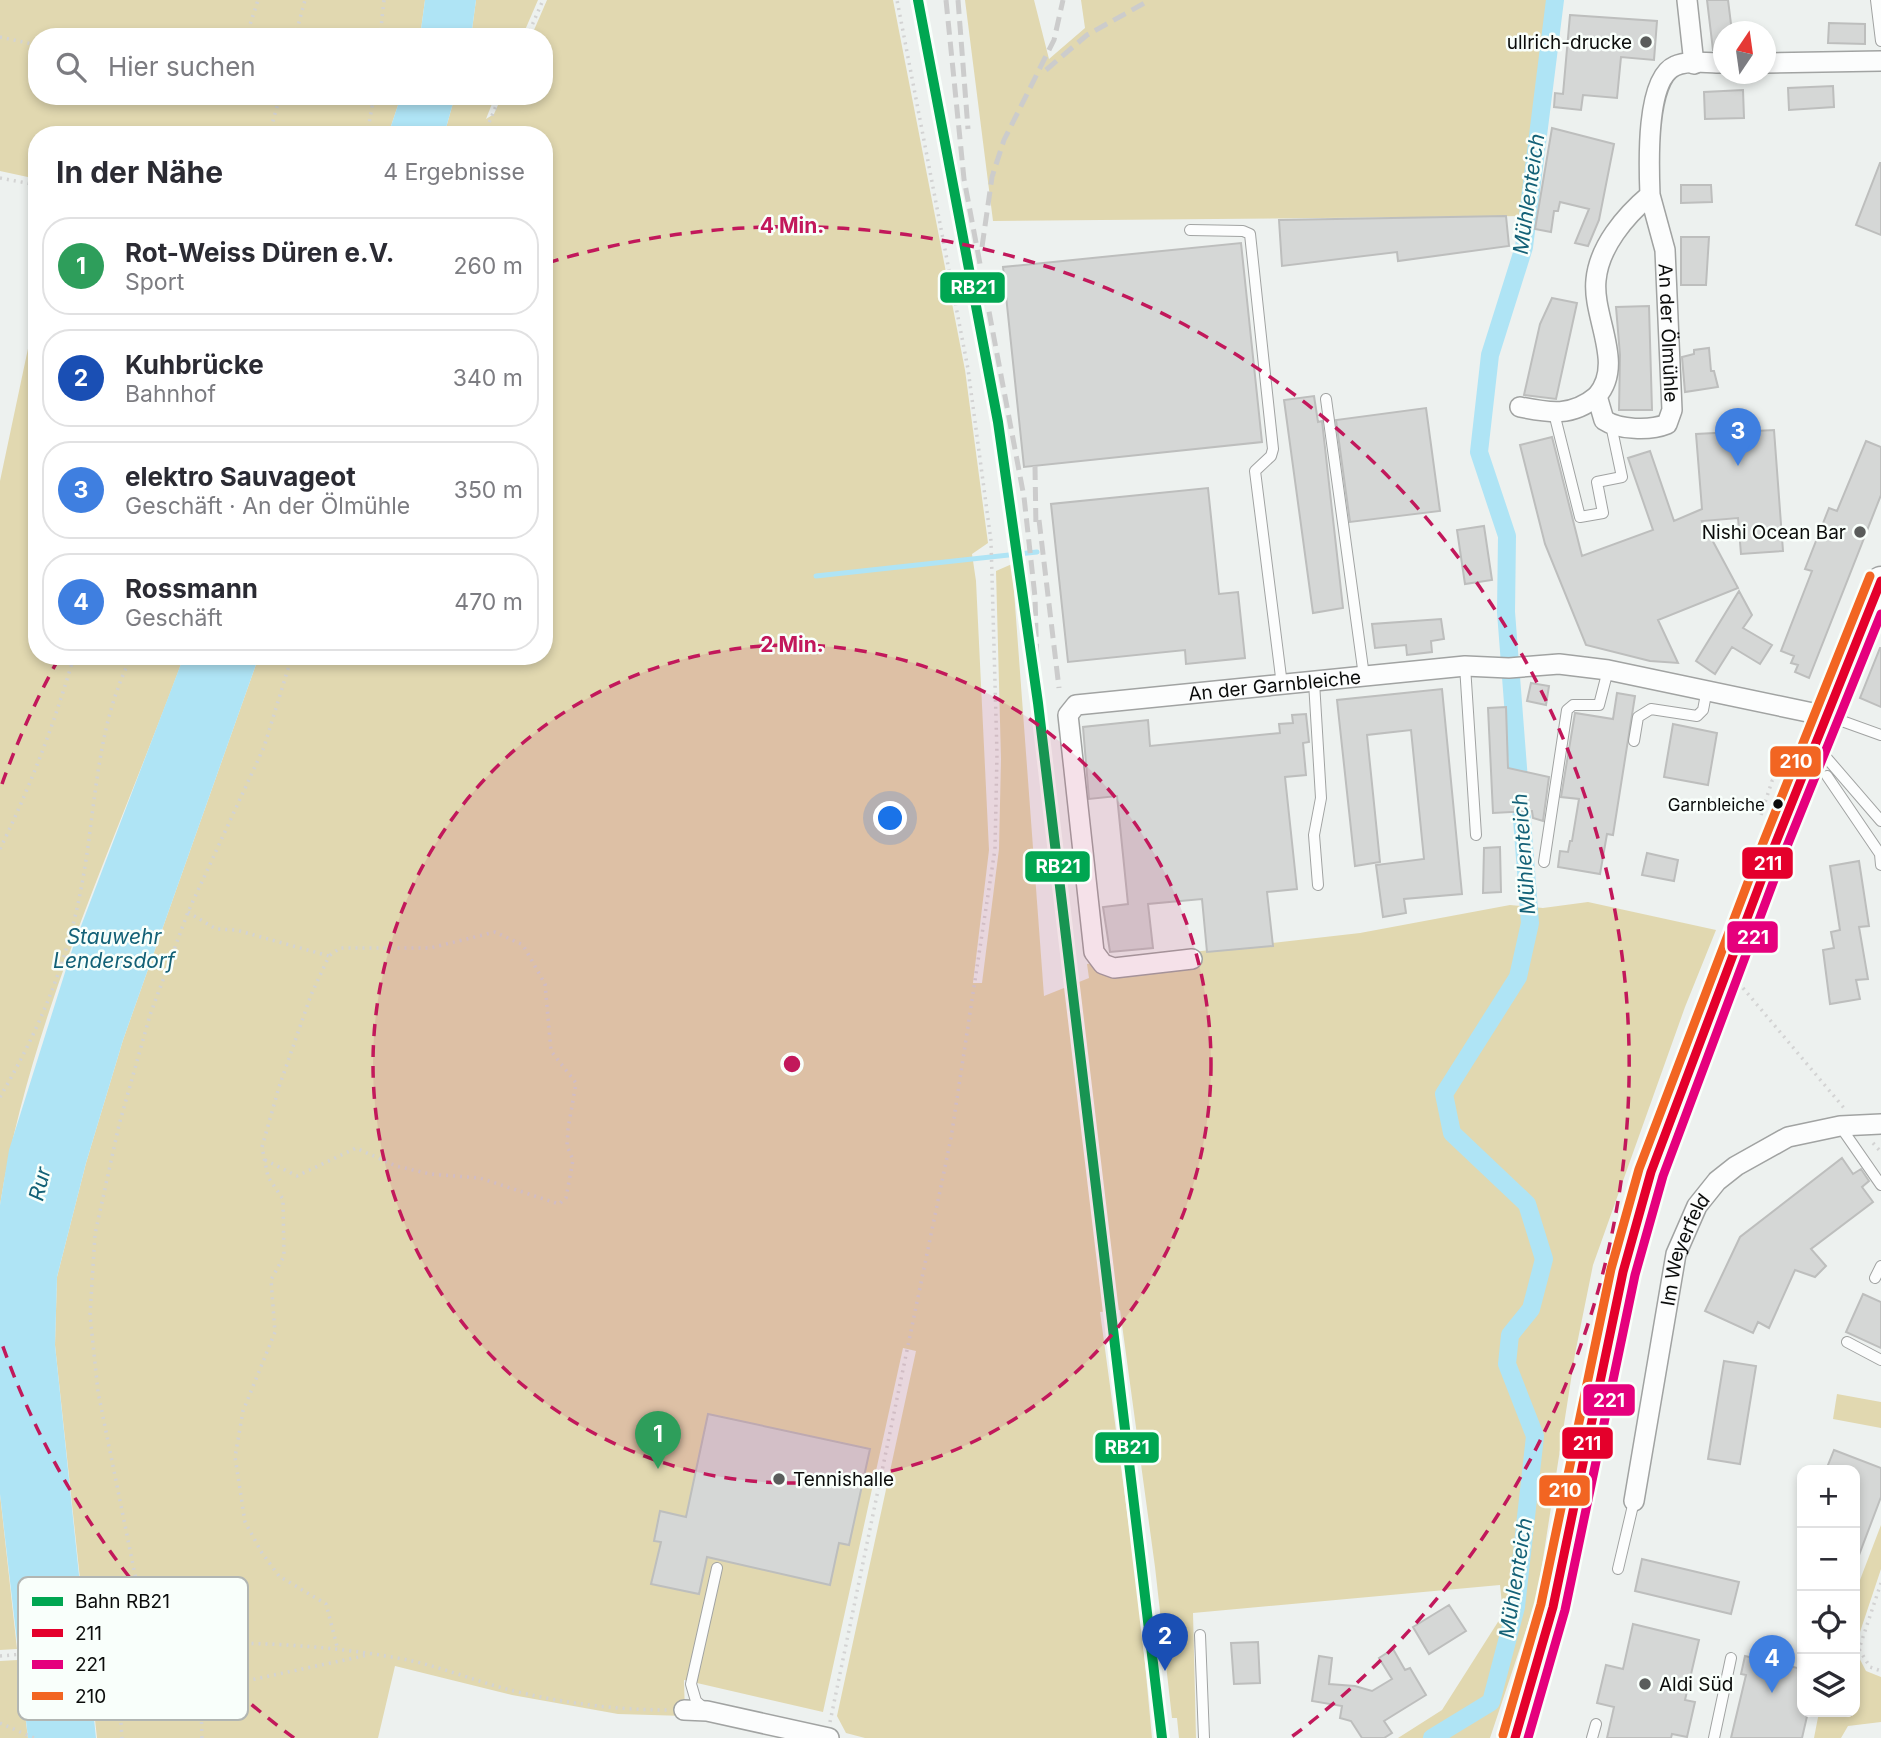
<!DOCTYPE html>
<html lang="de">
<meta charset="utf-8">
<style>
body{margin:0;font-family:Inter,sans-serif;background:#f7f7f7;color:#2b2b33}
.controls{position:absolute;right:21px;bottom:21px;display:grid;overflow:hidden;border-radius:14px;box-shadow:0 4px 10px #0003}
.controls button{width:63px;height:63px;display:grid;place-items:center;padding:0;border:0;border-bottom:2px solid #e1e1e2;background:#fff;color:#2b2b33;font:35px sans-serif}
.compass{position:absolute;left:1713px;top:21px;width:63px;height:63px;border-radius:50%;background:#fff;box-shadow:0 4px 10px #0003;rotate:13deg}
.you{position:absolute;left:891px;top:819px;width:24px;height:24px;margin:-18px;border:5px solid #fff;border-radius:50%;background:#1a73e8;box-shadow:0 0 0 10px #1a73e833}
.badge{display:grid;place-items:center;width:46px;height:46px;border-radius:50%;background:#5a5c5b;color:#fff;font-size:23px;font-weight:700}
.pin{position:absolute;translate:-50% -58px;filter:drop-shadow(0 2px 4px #0008)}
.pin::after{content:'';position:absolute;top:37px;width:24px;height:21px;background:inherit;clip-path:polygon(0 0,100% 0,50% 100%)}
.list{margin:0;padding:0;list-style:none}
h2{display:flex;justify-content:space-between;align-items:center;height:91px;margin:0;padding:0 28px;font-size:30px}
h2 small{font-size:23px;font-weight:400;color:#7c7c81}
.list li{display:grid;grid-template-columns:46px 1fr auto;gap:21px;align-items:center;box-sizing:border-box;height:98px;margin:0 14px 14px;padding:0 14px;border:2px solid #e1e1e2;border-radius:28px}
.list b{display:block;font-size:26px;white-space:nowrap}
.list p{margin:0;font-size:23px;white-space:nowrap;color:#7c7c81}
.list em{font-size:23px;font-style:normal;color:#7c7c81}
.icon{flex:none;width:38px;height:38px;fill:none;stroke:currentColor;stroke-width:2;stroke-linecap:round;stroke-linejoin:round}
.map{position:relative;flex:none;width:1881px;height:1738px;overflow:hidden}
.search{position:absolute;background:#fff;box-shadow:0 4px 10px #0003;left:28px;top:28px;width:525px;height:77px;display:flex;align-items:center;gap:18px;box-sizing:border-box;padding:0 24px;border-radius:28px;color:#7c7c81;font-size:26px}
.panel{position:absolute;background:#fff;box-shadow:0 4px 10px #0003;left:28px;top:126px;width:525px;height:539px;border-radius:28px}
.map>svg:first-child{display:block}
.green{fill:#e1d8b0}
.water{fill:#afe4f5}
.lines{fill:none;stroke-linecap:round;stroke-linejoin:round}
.stream{stroke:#afe4f5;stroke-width:5}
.canal{stroke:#afe4f5;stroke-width:18}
.building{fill:#d5d7d6;stroke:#bdbebd;stroke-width:2}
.service-casing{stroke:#a1a3a2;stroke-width:12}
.minor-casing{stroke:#a1a3a2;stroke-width:22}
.secondary-casing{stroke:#a1a3a2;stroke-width:31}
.path{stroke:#d3d3d3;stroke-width:3.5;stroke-dasharray:2 5;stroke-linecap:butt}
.service{stroke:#fcfdfd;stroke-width:10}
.minor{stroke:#fcfdfd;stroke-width:19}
.secondary{stroke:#fcfdfd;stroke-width:28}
.rail{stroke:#ccc;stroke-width:5;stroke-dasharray:14 7;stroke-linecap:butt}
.bus-1-casing{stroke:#f9fffb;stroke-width:14}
.bus-2-casing{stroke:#f9fffb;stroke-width:14}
.bus-3-casing{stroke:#f9fffb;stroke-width:14}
.bus-1{stroke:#e4002b;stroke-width:9}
.bus-2{stroke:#e5007d;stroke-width:9}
.bus-3{stroke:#f26522;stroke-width:9}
.rail-1-casing{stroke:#f9fffb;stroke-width:16}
.rail-1{stroke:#00a651;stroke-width:10}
.ring{fill:none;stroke:#c2185b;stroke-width:3.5;stroke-dasharray:12 9}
.poi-dot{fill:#5a5c5b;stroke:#f9fffb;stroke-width:2.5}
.bus-dot{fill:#0b0c0b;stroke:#f9fffb;stroke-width:2.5}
.labels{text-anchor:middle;stroke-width:5;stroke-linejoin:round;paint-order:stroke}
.bus-label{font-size:17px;fill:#0b0c0b;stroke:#f9fffb;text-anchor:end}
.poi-label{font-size:19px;fill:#0b0c0b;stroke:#f9fffb;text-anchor:end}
.street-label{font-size:19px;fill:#0b0c0b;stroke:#f9fffb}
.water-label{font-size:21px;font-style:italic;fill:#136177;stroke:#f9fffb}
.key{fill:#f9fffb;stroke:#b2b6b3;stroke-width:2}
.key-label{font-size:19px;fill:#0b0c0b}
.centre{fill:#c2185b;stroke:#f9fffb;stroke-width:3.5}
.ring-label{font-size:21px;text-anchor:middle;font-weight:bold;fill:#c2185b;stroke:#f9fffb;stroke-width:5;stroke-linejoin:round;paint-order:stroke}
.line-badge{stroke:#f9fffb;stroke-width:2.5}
.badge-label{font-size:19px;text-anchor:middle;font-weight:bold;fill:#fff}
</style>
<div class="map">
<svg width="1881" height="1738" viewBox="0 0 1881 1738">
<rect width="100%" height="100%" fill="#edf1ef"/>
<path class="green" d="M0,0H425L420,37H37V96H401L388,135H37V179L0,171Z
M476,0H538L522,37H471Z
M547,0H893L965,370L988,543L972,554L976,581L989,850L973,983H982L999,849L1001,759L996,571L1012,564L1044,996L1089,978L1087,964L1360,933L1510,905L1543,908L1588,902L1716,930L1685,1007L1593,1265L1575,1354L1537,1597L1490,1738H1398L1442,1710L1503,1614L1500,1585L1193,1613L1196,1738H1179L1177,1718H1172L1155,1567L1120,1310L1100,1312L1139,1600L1152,1738H865L846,1733L837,1716L916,1351L903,1348L823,1712L684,1680L685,1716L618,1714L512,1695L395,1666L378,1738H97L55,1345L57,1277L86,1163L123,1040L259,656H544V135H444L455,96H495L486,119L494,114L502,96H544V37H531Z
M965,0H1034L1049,59L1085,28L1081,0H1563L1533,216L993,221Z
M37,306V656H184C119,834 30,1018 0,1205V481Z
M1837,1394L1881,1402V1428L1833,1419Z
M0,1494L17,1649L0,1650Z
M1881,1525V1569L1855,1647V1593Z
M1855,1650L1866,1671L1881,1677V1722L1848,1726L1841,1738H1814L1819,1712H1855Z
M18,1660L28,1738H0V1661Z"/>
<path class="water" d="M425,0H476L471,37H420Z
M401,96H455L444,135H388Z
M184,656H259L123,1040L86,1163L57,1277L55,1345L96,1738H28L0,1494V1205L9,1150L73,947Z"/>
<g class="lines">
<path class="stream" d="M816,576L1037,552"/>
<path class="canal" d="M1432,1738L1491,1702L1516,1607L1535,1436L1507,1364L1510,1335L1531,1309L1544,1259L1527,1204L1452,1133L1444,1094L1518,977L1530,923L1506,612L1507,536L1479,452L1490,355L1524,247L1555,0"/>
</g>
<path class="building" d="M1707,0H1728L1732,32H1724V51L1713,50Z
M1570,15L1657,21L1654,60L1621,57L1617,98L1583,95L1581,110L1554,107L1555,93L1563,94Z
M1829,23L1865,24V44L1828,43Z
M1833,86L1834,107L1789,110L1788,88Z
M1743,90L1744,118L1705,119L1704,92Z
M1552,128L1614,144L1599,220L1588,246L1575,243L1589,209L1560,202L1558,211H1554L1551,232L1535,229Z
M1880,163H1881V235L1856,225Z
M1681,185H1711L1712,202L1681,203Z
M1506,216L1509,246L1398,261L1397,252L1282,266L1279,220Z
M1681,237H1709L1706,285H1681Z
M1241,243L1262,442L1024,467L1003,267Z
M1552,298L1577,303L1556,399L1524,395L1540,324Z
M1649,306L1652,410H1619L1620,355L1616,307Z
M1709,348L1711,371H1714L1718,387L1685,392L1682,357L1694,354V350Z
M1314,396L1318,422L1322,421L1343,608L1313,613L1284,400Z
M1426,408L1440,511L1350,522L1336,420Z
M1774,430L1783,551L1741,554L1738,518L1702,521L1738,588L1658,620L1678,663L1650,661L1586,645L1545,544L1520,445L1552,437L1582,556L1653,530L1628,458L1650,451L1674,521L1702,509L1696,434Z
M1866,441L1881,447V495L1809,678L1795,672L1798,665L1791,663L1794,656L1781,651L1812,571L1805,569L1829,508L1837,511Z
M1208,488L1219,594L1238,592L1245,658L1186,664L1185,650L1068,662L1051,504Z
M1484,526L1492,580L1465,584L1457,530Z
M1739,591L1752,615L1743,628L1772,645L1760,664L1732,647L1715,674L1696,661Z
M1441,619L1444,639L1431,641L1432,652L1407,655L1406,645L1375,648L1372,624Z
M1880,648H1881V707L1860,698Z
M1531,683L1549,686L1546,705L1527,701Z
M1442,689L1462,894L1404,899L1406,913L1383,917L1376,865L1424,859L1411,730L1367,735L1380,862L1355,866L1337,700Z
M1617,693L1635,696L1613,835L1607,834L1600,874L1558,867L1560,851L1568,852L1570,841H1572L1579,799L1561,797L1575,713L1613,719Z
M1506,707L1508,768L1549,777L1543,821L1533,818L1532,811L1493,813L1488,708Z
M1306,714L1309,742L1303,743L1306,775L1285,777L1297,889L1267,892L1273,946L1207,952L1202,899L1148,904L1153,948L1110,952L1103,907L1128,904L1117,796L1089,799L1083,727L1148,720L1150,746L1280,733L1279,724L1293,723L1292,715Z
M1673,724L1717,733L1708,785L1664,777Z
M1500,847L1501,892L1483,893L1484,848Z
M1647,853L1678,860L1674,881L1642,875Z
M1859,861L1869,926L1859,927L1868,979L1856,980L1860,999L1830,1004L1823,950L1834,948L1831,932L1840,930L1830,866Z
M1842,1158L1853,1174L1861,1169L1869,1181L1862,1187L1873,1202L1811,1249L1826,1266L1815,1277L1795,1270L1769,1328L1758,1322L1753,1333L1705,1311L1740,1237Z
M1863,1294L1881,1302V1348L1846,1332Z
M1724,1361L1756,1366L1740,1464L1708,1459Z
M708,1414L870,1449L849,1545L839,1543L830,1585L707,1557L699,1594L651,1584L661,1542L654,1541L660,1511L686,1517Z
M1834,1450L1881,1468V1497L1856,1563L1855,1470H1826Z
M1642,1559L1739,1582L1731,1614L1635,1591Z
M1449,1605L1466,1631L1429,1654L1413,1627Z
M1633,1624L1699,1640L1685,1700L1695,1702L1687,1737L1672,1734L1671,1738H1607L1614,1707L1597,1703L1606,1665L1623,1669Z
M1258,1642L1260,1683L1234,1684L1231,1643Z
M1393,1649L1405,1670L1410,1668L1426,1695L1384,1721L1392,1733L1384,1738H1362L1351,1721L1340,1718L1342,1706L1312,1701L1319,1656L1332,1658L1329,1684L1355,1686L1372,1691L1392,1679L1379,1658Z
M1745,1656L1802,1669V1712H1808L1802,1738H1731L1746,1675L1741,1674Z"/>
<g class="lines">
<g class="service-casing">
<path id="service" d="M1876,0L1881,41
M1190,230L1243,231L1250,234L1273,449L1271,456L1255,471L1282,685
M1326,399L1364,676
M1554,413L1580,517L1603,513L1597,482L1622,477L1611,425
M1465,666L1476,835
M1314,682L1321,798L1314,835L1318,885
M1828,716L1881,735
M1634,741L1638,717L1651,709L1697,716L1703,710L1707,689
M1818,748L1881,821
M1827,776L1880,854L1881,865
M1544,862L1567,710L1573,705H1599L1608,670
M1840,1126L1881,1185
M1875,1278L1881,1266
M1847,1342L1881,1360
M1618,1569L1634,1501
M1200,1635L1204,1738
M706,1710L696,1701L691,1684L717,1568
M1592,1738L1596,1724
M1714,1738L1731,1658"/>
</g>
<g class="minor-casing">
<g id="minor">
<path d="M1687,0L1694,64"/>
<path d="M1766,63L1881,61"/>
<path id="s1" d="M1650,195L1665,250L1672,410L1667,424C1650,431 1619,430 1604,420L1597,396C1625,364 1592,317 1596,280C1599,247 1625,216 1650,195C1649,168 1645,79 1675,66C1687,60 1710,63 1724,63"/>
<path d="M1520,407C1550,413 1572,417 1597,396"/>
<path id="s2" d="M1192,959L1114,968L1103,964L1094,952L1068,715L1076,705L1465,666L1509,668L1559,664L1608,670L1827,716"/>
<path id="s3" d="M1634,1501L1676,1254L1697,1206L1717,1181L1736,1166L1788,1137L1840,1126L1881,1124"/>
<path d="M684,1710L707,1711L829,1738"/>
</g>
</g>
<g class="secondary-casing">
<path id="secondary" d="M1515,1738L1553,1607L1623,1272L1651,1172L1772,852L1881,581"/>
</g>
<path class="path" d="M0,37L37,45
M246,37L258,0
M295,37L305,0
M380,37L384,0
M527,37L543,0
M269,135L280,96
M367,135L374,96
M484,135L500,96
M0,178L37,185
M1761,815L1772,781L1779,771
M0,849C31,785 54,725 74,656
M188,912L216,929L236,930L329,956L311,995L279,1087L262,1147L268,1177L283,1199L284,1256L271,1280L275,1332L243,1411L235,1457L245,1522L262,1553L279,1576L326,1604L338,1650
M1743,988L1844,1108
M0,1097C38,1032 67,964 81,889C96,813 95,726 132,656
M1873,1143L1881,1152
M265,1160L297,1176L356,1148L396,1166L430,1174L480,1178L559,1204L566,1198L573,1160L567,1146L568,1129L576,1083L551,1051L545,984L523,945L495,932L430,948H340L329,956
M1881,1583L1859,1649L1870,1667L1881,1671
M116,1646L122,1738
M0,1656C141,1644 262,1633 403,1659C439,1666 475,1681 510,1690C562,1703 615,1710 668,1710
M200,1720L170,1686L149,1644L98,1392L90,1315L95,1234L119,1125L150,1015L188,912L264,747L292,656
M200,1720L219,1694L241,1682L368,1655
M830,1722L951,1138L995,849L997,754L991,541L968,369L897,0
M0,1723L34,1738
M202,1738L200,1670L205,1641"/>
<use href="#service" class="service"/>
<use href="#minor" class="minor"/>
<use href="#secondary" class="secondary"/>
<path class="rail" d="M946,0L964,179L1024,497L1035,597L1038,703
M958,0L968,129
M1046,70L1087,35L1150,0
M982,247L992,177L1004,140L1054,40L1063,0
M1035,466L1036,529
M1039,520L1059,688"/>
<g class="bus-1-casing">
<path id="bus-1" d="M1515,1738L1553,1607L1623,1272L1651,1172L1772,852L1881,581"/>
</g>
<g class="bus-2-casing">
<path id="bus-2" d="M1528,1738L1565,1610L1635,1275L1663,1176L1783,856L1881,614"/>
</g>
<g class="bus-3-casing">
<path id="bus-3" d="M1503,1735L1541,1604L1611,1269L1639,1169L1761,848L1870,576"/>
</g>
<use href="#bus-1" class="bus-1"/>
<use href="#bus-2" class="bus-2"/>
<use href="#bus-3" class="bus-3"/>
<g class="rail-1-casing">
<path id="rail-1" d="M918,0L998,422L1038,703L1162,1738"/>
</g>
<use href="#rail-1" class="rail-1"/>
</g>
<circle cx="792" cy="1064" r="419" fill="#c2185b" fill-opacity=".12"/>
<g class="ring">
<circle cx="792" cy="1064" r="419"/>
<path d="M294 1738A838 838 0 0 1 2 1344M2 784A838 838 0 0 1 59 658M547 263A838 838 0 0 1 1290 1738"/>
</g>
<g class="poi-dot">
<circle cx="1646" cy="42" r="7"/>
<circle cx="1860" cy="532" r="7"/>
<circle cx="779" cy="1479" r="7"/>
<circle cx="1645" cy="1684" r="7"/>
</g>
<circle class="bus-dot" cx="1778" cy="804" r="6"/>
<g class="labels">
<g class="bus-label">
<text x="1765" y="811">Garnbleiche</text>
</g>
<g class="poi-label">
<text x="1632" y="49">ullrich-drucke</text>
<text x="1846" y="539">Nishi Ocean Bar</text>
<text x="793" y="1486" text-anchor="start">Tennishalle</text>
<text x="1659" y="1691" text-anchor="start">Aldi Süd</text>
</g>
<g class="street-label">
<text dy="7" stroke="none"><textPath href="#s1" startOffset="140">An der Ölmühle</textPath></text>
<text dy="7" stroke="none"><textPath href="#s2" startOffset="556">An der Garnbleiche</textPath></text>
<text dy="7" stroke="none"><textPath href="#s3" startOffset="257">Im Weyerfeld</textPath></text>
</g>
<g class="water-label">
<text transform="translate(1529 194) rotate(-82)" y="7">Mühlenteich</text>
<text transform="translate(1524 854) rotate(-94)" y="7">Mühlenteich</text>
<text x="114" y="944">Stauwehr<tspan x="114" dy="24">Lendersdorf</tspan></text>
<text transform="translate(40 1184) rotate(-76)" y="7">Rur</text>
<text transform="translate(1516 1578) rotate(-81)" y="7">Mühlenteich</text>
</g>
</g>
<rect x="18" y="1577" width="230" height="143" rx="10" class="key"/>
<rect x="32" y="1597" width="31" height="9" fill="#00a651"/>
<rect x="32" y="1629" width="31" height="8" fill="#e4002b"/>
<rect x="32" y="1660" width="31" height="9" fill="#e5007d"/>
<rect x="32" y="1692" width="31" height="8" fill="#f26522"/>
<g class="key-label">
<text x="75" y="1608">Bahn RB21</text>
<text x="75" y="1640">211</text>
<text x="75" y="1671">221</text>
<text x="75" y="1703">210</text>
</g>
<circle cx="792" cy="1064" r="10" class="centre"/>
<g class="ring-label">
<text x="792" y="233">4 Min.</text>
<text x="792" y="652">2 Min.</text>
</g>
<g class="line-badge">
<rect x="939" y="271" width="67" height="33" rx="7" fill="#00a651"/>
<rect x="1769" y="745" width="53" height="33" rx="7" fill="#f26522"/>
<rect x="1741" y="846" width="53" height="34" rx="7" fill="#e4002b"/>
<rect x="1024" y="850" width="67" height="33" rx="7" fill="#00a651"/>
<rect x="1726" y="920" width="53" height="34" rx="7" fill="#e5007d"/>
<rect x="1582" y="1383" width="54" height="34" rx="7" fill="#e5007d"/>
<rect x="1561" y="1426" width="53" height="34" rx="7" fill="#e4002b"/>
<rect x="1094" y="1431" width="66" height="33" rx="7" fill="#00a651"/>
<rect x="1538" y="1474" width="53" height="33" rx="7" fill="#f26522"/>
</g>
<g class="badge-label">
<text x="973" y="294">RB21</text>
<text x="1796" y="768">210</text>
<text x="1768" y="870">211</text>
<text x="1058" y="873">RB21</text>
<text x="1753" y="944">221</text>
<text x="1609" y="1407">221</text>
<text x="1587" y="1450">211</text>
<text x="1127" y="1454">RB21</text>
<text x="1565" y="1497">210</text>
</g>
</svg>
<div class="controls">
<button>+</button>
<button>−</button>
<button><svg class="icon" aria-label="locate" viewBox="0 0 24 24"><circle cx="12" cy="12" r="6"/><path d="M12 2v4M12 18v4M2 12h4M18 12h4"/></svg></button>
<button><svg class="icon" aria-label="layers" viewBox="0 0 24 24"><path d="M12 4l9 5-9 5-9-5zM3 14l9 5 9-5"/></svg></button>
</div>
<svg class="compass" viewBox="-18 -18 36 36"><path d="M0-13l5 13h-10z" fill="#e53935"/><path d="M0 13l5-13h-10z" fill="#7c7c81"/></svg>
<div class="you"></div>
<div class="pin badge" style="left:658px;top:1469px;background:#2e9e5b">1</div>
<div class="pin badge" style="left:1165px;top:1671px;background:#1a4fb4">2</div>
<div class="pin badge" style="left:1738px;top:466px;background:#3f7fe0">3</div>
<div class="pin badge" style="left:1772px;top:1693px;background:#3f7fe0">4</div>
<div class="search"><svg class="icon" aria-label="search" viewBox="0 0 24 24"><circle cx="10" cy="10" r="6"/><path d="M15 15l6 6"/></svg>Hier suchen</div>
<section class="panel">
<h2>In der Nähe<small>4 Ergebnisse</small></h2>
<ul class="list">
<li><span class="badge" style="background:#2e9e5b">1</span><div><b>Rot-Weiss Düren e.V.</b><p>Sport</p></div><em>260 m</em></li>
<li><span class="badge" style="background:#1a4fb4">2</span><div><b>Kuhbrücke</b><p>Bahnhof</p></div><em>340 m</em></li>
<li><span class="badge" style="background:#3f7fe0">3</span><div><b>elektro Sauvageot</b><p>Geschäft · An der Ölmühle</p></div><em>350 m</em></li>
<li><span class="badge" style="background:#3f7fe0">4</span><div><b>Rossmann</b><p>Geschäft</p></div><em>470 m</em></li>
</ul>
</section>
</div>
